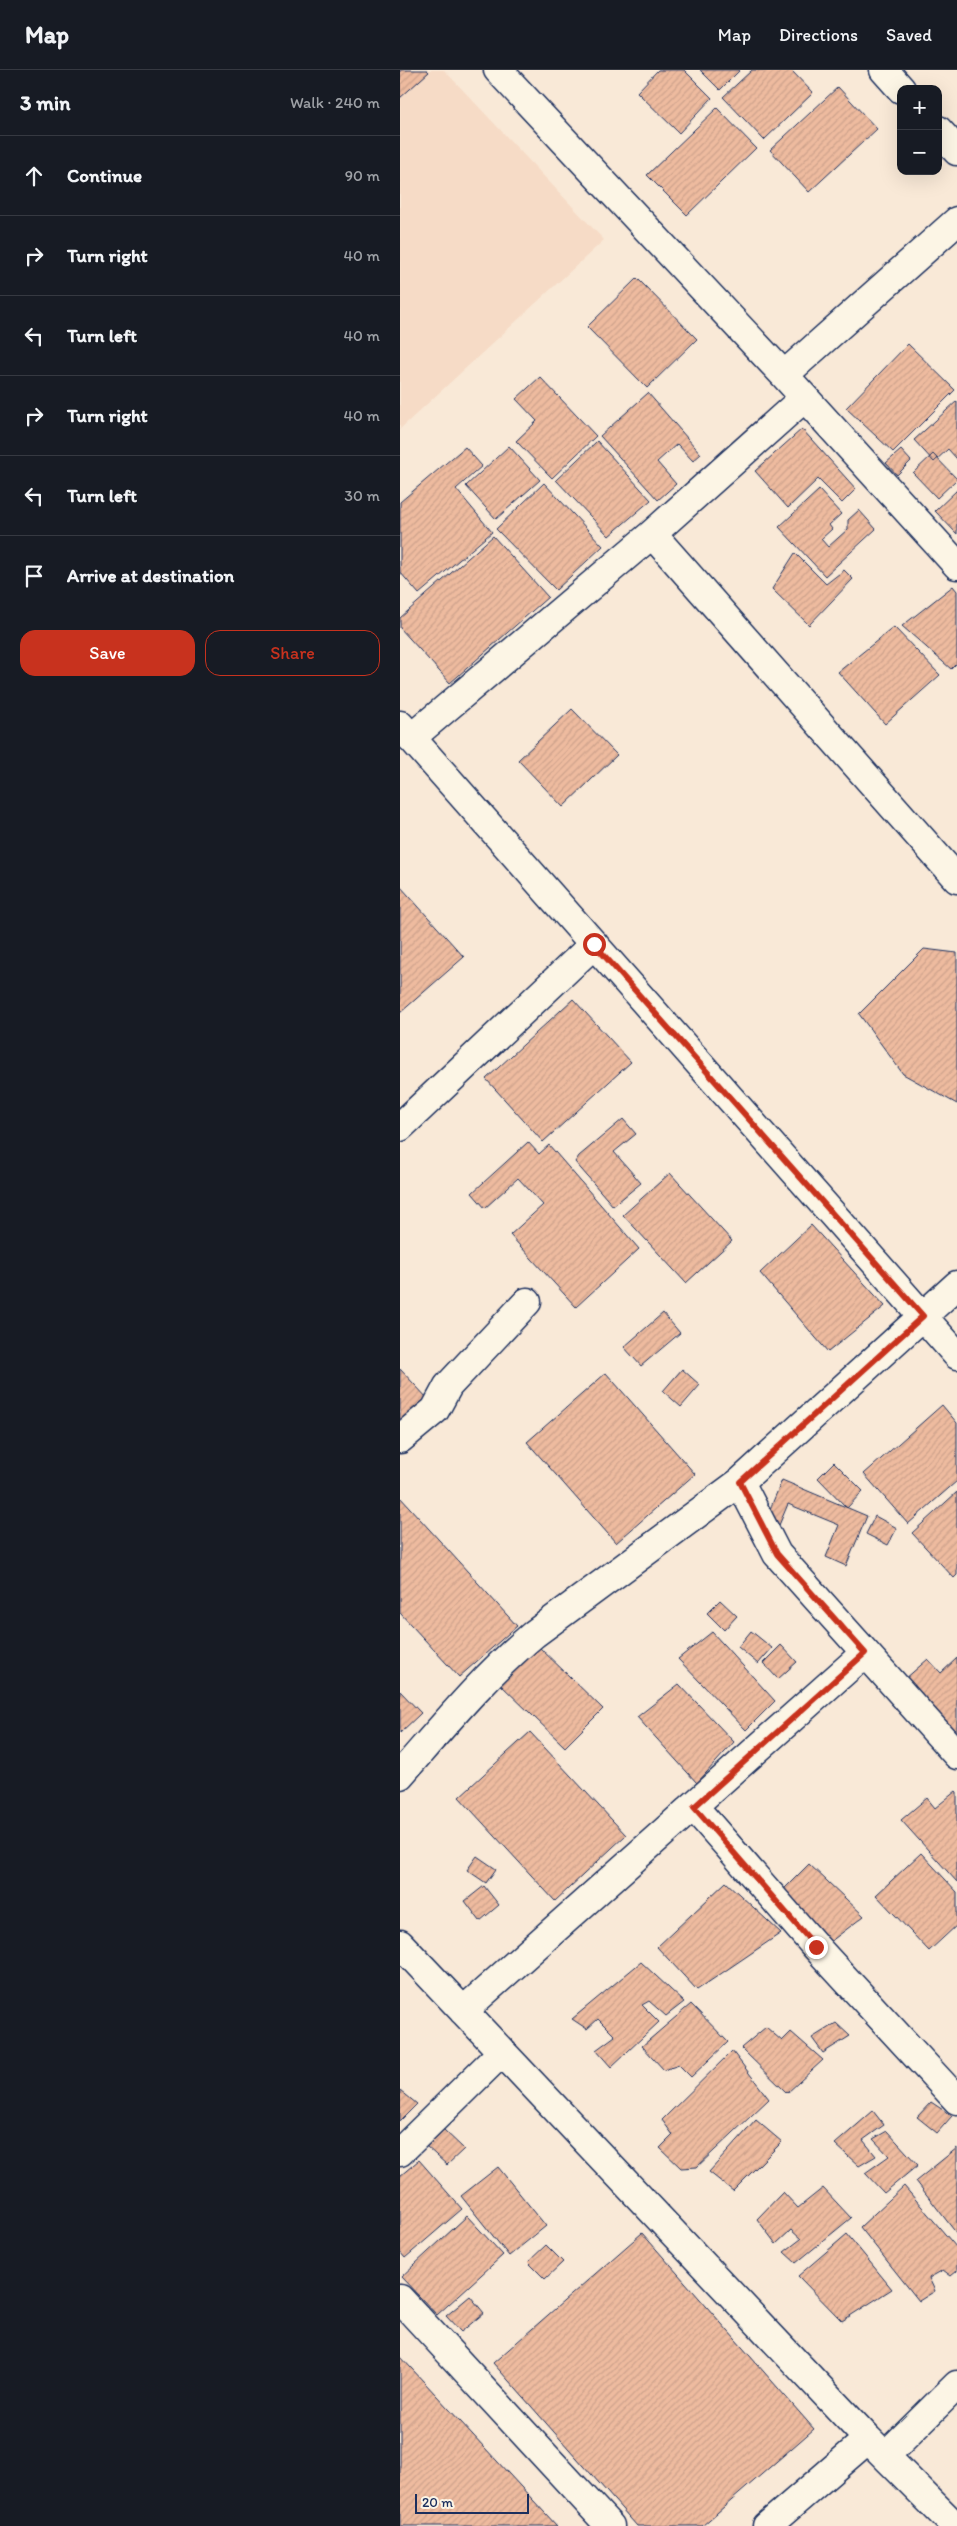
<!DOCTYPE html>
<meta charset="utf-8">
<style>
body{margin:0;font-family:Itim,sans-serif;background:#20242c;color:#f1f3f6}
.controls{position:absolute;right:15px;top:15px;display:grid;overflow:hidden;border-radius:10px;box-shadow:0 5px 20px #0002}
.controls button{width:45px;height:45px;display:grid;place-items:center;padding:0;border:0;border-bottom:1px solid #363941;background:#171b24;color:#f1f3f6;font:25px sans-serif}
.scale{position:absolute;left:15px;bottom:12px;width:114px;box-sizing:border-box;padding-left:5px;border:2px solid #1b2f5e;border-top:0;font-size:14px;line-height:18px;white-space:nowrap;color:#1b2f5e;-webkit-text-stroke:4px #fcf5e5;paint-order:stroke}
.stop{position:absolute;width:15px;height:15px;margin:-11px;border:4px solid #c8321e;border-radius:50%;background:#fff}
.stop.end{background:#c8321e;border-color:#fff;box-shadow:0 1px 5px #0008}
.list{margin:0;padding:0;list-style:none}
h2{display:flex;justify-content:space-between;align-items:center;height:65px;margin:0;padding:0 20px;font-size:21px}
h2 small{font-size:16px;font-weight:400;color:#9ea1a6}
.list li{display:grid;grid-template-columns:32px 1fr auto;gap:15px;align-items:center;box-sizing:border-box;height:80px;padding:0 20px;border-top:1px solid #363941}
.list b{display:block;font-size:19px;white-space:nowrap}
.list em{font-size:16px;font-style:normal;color:#9ea1a6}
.actions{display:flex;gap:10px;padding:15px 20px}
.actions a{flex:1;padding:11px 0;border:1px solid #c8321e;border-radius:15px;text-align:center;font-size:18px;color:#c8321e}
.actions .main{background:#c8321e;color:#fff}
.icon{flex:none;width:28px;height:28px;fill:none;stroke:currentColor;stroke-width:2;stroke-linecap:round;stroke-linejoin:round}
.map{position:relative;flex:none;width:557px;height:2456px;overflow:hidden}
header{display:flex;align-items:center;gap:30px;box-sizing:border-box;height:70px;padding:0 25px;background:#171b24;border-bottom:1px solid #363941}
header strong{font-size:24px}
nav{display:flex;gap:28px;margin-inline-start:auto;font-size:18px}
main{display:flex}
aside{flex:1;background:#171b24}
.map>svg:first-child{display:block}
.built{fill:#f6dbc6}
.building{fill:url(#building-hatch);stroke:#1b2f5e}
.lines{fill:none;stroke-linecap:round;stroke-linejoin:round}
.minor-casing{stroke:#1b2f5e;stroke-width:31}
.minor{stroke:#fcf5e5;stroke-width:28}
.route{stroke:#c8321e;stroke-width:6}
</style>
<header>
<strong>Map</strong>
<nav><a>Map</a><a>Directions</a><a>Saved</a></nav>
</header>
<main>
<aside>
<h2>3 min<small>Walk · 240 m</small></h2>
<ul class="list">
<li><svg class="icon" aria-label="ahead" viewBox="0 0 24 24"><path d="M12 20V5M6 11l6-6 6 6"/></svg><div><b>Continue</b></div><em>90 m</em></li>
<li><svg class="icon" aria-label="right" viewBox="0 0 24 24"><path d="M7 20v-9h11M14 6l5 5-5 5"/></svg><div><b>Turn right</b></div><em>40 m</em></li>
<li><svg class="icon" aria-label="left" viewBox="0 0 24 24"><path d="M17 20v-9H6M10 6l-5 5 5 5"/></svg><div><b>Turn left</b></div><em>40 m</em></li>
<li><svg class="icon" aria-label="right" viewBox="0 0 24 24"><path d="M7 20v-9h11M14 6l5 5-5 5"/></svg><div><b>Turn right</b></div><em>40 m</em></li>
<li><svg class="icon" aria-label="left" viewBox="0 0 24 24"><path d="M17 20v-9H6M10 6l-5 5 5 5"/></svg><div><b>Turn left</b></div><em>30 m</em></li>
<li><svg class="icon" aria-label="arrive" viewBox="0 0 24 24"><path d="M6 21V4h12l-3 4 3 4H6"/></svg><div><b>Arrive at destination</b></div></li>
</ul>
<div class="actions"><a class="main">Save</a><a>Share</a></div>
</aside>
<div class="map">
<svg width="557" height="2456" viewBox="0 0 557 2456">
<defs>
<pattern id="building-hatch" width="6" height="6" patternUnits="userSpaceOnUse" patternTransform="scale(1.25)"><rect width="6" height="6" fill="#eebb9f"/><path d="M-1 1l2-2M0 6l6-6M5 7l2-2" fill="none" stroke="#cca18b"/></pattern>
</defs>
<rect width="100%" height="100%" fill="#f9e9d7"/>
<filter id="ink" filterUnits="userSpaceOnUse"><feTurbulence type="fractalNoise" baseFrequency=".02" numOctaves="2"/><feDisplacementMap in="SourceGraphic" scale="10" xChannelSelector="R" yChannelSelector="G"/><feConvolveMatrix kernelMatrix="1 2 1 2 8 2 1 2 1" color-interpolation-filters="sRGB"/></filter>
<g filter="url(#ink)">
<path class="built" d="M0,0H44L204,170L0,359Z"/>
<path class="building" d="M0,0H27L29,2L0,28Z
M258,0H284L312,28L279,63L237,22Z
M300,0H340L320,20Z
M352,0H391L413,23L364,70L323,27Z
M438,17L477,59L409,122L370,80Z
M317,38L356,78L287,145L247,105Z
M237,208L297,269L247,318L187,257Z
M508,274L555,320L493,382L446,338Z
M140,307L196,366L152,408L116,371L137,351L116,329Z
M248,323L301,384L293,391L277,374L257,392L276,414L258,430L200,366Z
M557,331V389L548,379L534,392L514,370Z
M402,359L456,419L442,433L418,409L388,438L355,401Z
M197,371L251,430L209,466L156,410Z
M109,376L140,410L96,449L66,416Z
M65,377L82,396L56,419L92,462L19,524L0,502V432Z
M501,380L511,391L497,405L486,393Z
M533,384L557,409L537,428L513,403Z
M144,413L203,476L156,520L96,459Z
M419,420L441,444L429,455L432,459L421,469L428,477L448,459V450L459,440L476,459L425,506L379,457Z
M557,420V464L535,441Z
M93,466L148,527L50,613L0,558V548Z
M395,483L426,514L444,500L453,509L409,555L372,519Z
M553,516L557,521V593L551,599L502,556Z
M494,557L540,605L485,654L438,602Z
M172,639L217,685L163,737L118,690Z
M0,816L64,887L0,943Z
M524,879L557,883V1034L503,1004L459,944Z
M173,929L231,992L143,1072L86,1009Z
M223,1049L236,1064L214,1082L241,1113L213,1136L175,1092L179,1086Z
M128,1072L139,1084L149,1075L239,1179L176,1237L110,1165L143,1135L118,1108L85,1138L72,1123Z
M270,1103L332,1171L286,1213L223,1145Z
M411,1155L485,1236L428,1282L360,1203Z
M263,1243L280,1263L241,1296L224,1277Z
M0,1299L29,1330L0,1357Z
M282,1299L300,1315L281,1337L263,1321Z
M206,1303L295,1404L216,1473L127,1372Z
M542,1335L557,1353V1411L508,1454L464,1404Z
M434,1392L463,1421L447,1438L418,1408Z
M382,1410L467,1446L446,1496L426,1487L439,1455L388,1434L374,1467L361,1461Z
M557,1422V1505L554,1508L512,1463Z
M0,1427L117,1556L59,1607L0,1543Z
M475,1446L497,1458L488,1475L466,1464Z
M320,1530L337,1546L324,1560L307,1543Z
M351,1561L372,1578L358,1594L338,1577Z
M312,1562L375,1631L346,1660L278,1589Z
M137,1575L203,1639L165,1677L99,1613Z
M381,1575L397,1592L378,1609L363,1593Z
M557,1588V1665L505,1609L528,1589L541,1603Z
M279,1614L334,1672L297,1713L237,1647Z
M0,1621L21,1643L0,1663Z
M130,1662L226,1765L155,1831L59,1727Z
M556,1721L557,1722V1812L501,1750L527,1728L535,1738Z
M521,1783L557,1822V1855L529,1881L476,1825Z
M77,1786L96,1799L86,1813L67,1800Z
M409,1794L464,1846L426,1875L383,1820Z
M326,1812L381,1863L297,1920L257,1877Z
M84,1816L99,1835L80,1851L65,1831Z
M241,1892L284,1932L266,1946L249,1931L242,1935L259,1952L211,1997L196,1980L215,1966L198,1949L187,1959L172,1949Z
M291,1934L328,1972L291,2007L279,1995L264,2000L242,1976Z
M436,1953L450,1966L423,1983L412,1968Z
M366,1957L382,1971L391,1962L423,1990L387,2023L341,1978Z
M332,1981L369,2029L297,2097L281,2098L260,2078L273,2065L262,2050Z
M0,2020L17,2034L0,2051Z
M531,2032L552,2046L537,2063L517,2047Z
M473,2041L484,2055L463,2070L476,2086L459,2096L435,2074Z
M356,2050L382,2072L333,2121L309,2102Z
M43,2059L64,2079L47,2095L26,2076Z
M487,2061L518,2095L484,2123L465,2103L489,2086L473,2069Z
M557,2078V2164L516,2111Z
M19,2090L62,2139L5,2188L0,2182V2106Z
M98,2097L146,2156L109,2186L61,2126Z
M504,2116L557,2178V2201L551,2206L543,2200L529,2208L535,2221L519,2231L460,2157Z
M423,2118L451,2148L396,2193L384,2182L401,2169L391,2160L376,2174L357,2149L383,2122L398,2138Z
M67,2146L103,2185L37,2245L1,2207Z
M242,2163L414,2359L302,2456H237L93,2293Z
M447,2164L492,2219L442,2251L398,2206Z
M146,2175L163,2192L145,2209L128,2192Z
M70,2226L84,2243L61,2262L46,2246Z
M0,2286L157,2456H0Z"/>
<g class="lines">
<g class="minor-casing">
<path id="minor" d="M98,0L384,305L557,495
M484,0L501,19
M538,60L557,81
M384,305L557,151
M252,464L557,809
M0,655L557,1285
M11,668L252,464L404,328
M0,1057L194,874
M0,1369L35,1340L48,1316L127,1232
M340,1412L377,1484L557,1685
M0,1705C43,1656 84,1606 134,1564L340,1412L557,1215
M294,1737L416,1877L557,2030
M0,1874L468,2369L555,2456
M63,1941L465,1583
M0,2082L102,1982
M0,2229L210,2456
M485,2386L557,2315
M367,2456L468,2369"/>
</g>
<use href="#minor" class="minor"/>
</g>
</g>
<g class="lines" filter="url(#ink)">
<path class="route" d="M194,874L523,1246L340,1412L377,1484L465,1583L294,1737L416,1877"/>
</g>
</svg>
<div class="controls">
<button>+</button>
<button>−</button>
</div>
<div class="scale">20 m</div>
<div class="stop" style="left:194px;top:874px"></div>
<div class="stop end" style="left:416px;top:1877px"></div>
</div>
</main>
